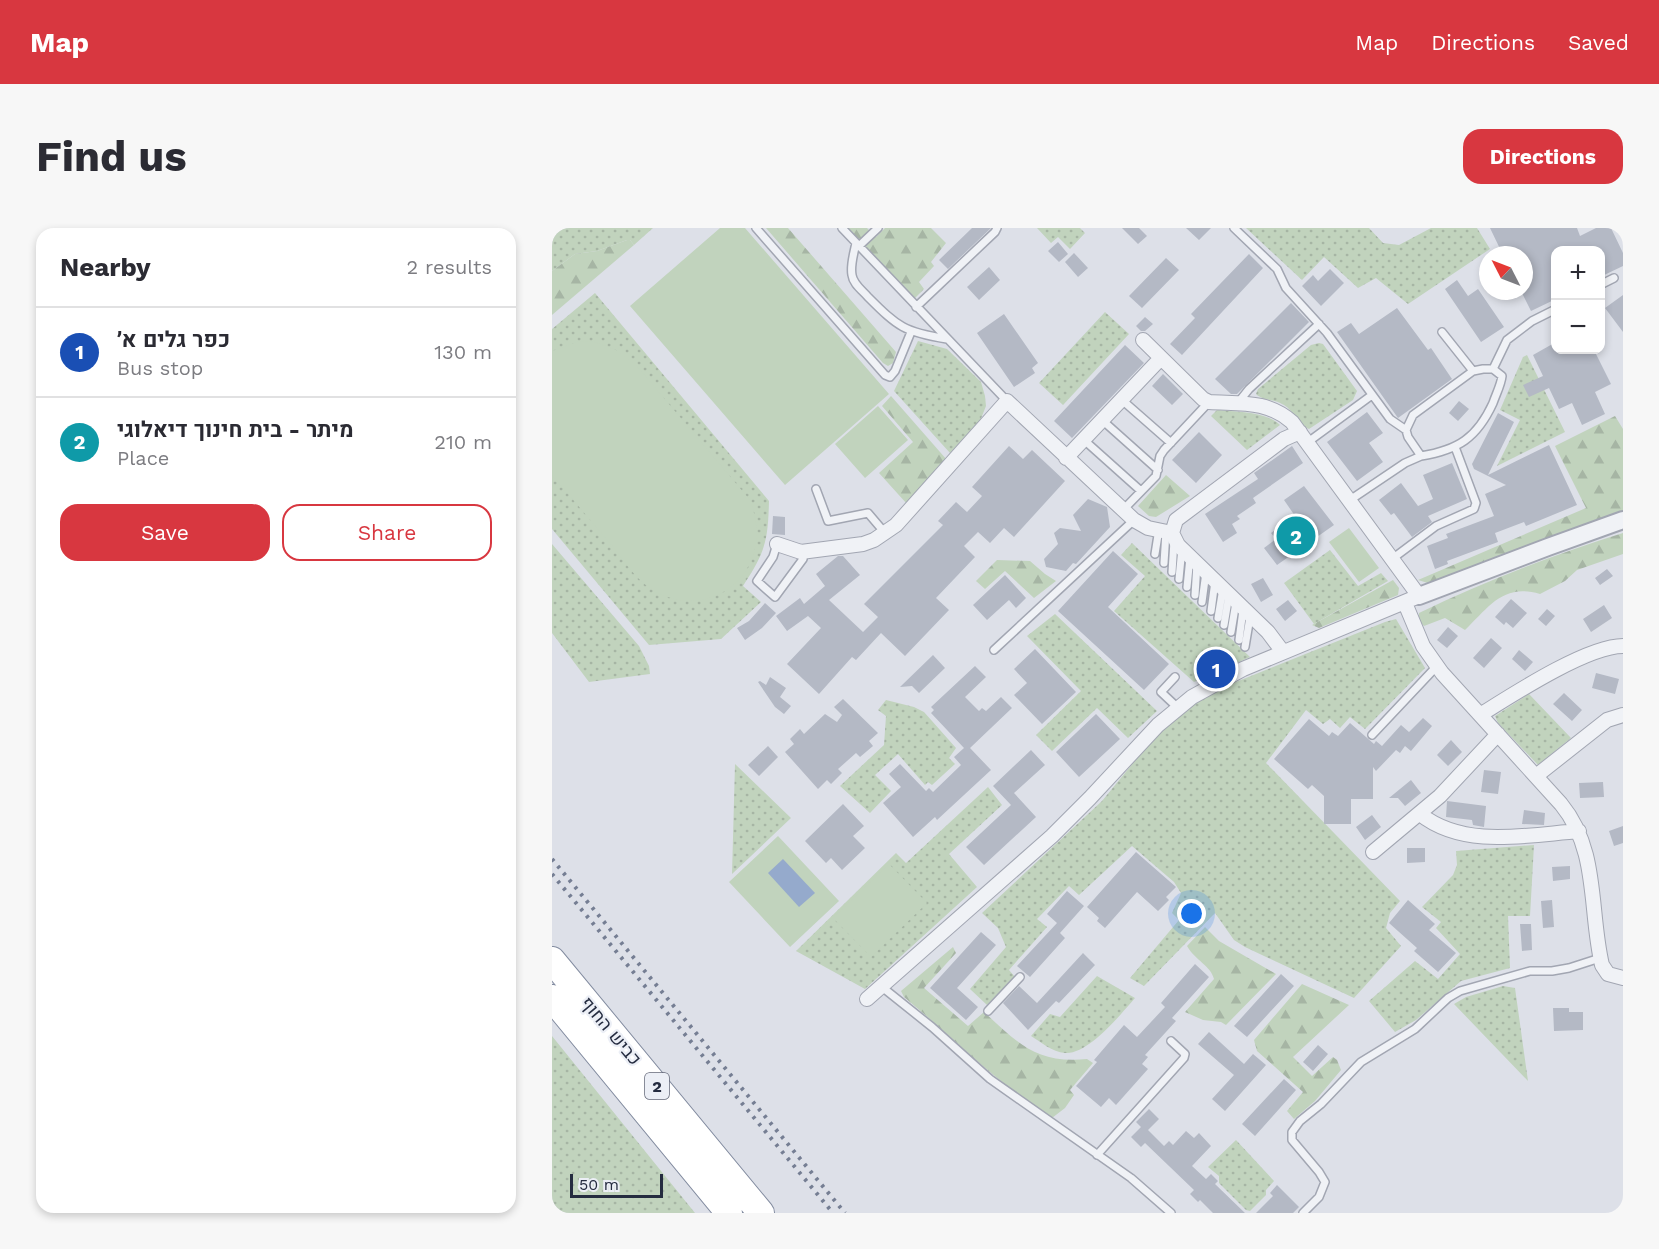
<!DOCTYPE html>
<meta charset="utf-8">
<style>
body{margin:0;font-family:"Work Sans",Heebo,sans-serif;background:#f7f7f7;color:#2b2b33}
.controls{position:absolute;right:18px;top:18px;display:grid;overflow:hidden;border-radius:12px;box-shadow:0 3px 9px #0003}
.controls button{width:54px;height:54px;display:grid;place-items:center;padding:0;border:0;border-bottom:2px solid #e1e1e2;background:#fff;color:#2b2b33;font:30px sans-serif}
.compass{position:absolute;left:927px;top:18px;width:54px;height:54px;border-radius:50%;background:#fff;box-shadow:0 3px 9px #0003;rotate:312deg}
.scale{position:absolute;left:18px;bottom:15px;width:93px;box-sizing:border-box;padding-left:6px;border:3px solid #252c40;border-top:0;font-size:16px;line-height:21px;white-space:nowrap;color:#252c40;-webkit-text-stroke:4px #eceff6;paint-order:stroke}
.you{position:absolute;left:640px;top:686px;width:21px;height:21px;margin:-15px;border:4px solid #fff;border-radius:50%;background:#1a73e8;box-shadow:0 0 0 9px #1a73e833}
.badge{display:grid;place-items:center;width:39px;height:39px;border-radius:50%;background:#d83740;color:#fff;font-size:20px;font-weight:700}
.pin{position:absolute;translate:-50% -50%;border:3px solid #fff;box-shadow:0 2px 6px #0006}
.list{margin:0;padding:0;list-style:none}
h2{display:flex;justify-content:space-between;align-items:center;height:78px;margin:0;padding:0 24px;font-size:26px}
h2 small{font-size:20px;font-weight:400;color:#7c7c81}
.list li{display:grid;grid-template-columns:39px 1fr auto;gap:18px;align-items:center;box-sizing:border-box;height:90px;padding:0 24px;border-top:2px solid #e1e1e2}
.list b{display:block;font-size:22px;white-space:nowrap}
.list p{margin:0;font-size:20px;white-space:nowrap;color:#7c7c81}
.list em{font-size:20px;font-style:normal;color:#7c7c81}
.actions{display:flex;gap:12px;padding:18px 24px}
.actions a{flex:1;padding:14px 0;border:2px solid #d83740;border-radius:18px;text-align:center;font-size:21px;color:#d83740}
.actions .main{background:#d83740;color:#fff}
.map{position:relative;flex:none;width:1071px;height:985px;overflow:hidden;border-radius:18px}
header{display:flex;align-items:center;gap:36px;box-sizing:border-box;height:84px;padding:0 30px;background:#d83740;color:#fff}
header strong{font-size:28px}
nav{display:flex;gap:33px;margin-inline-start:auto;font-size:21px}
.intro{display:flex;align-items:center;justify-content:space-between;box-sizing:border-box;height:144px;padding:0 36px}
h1{margin:0;font-size:42px}
.button{padding:15px 27px;border-radius:18px;background:#d83740;color:#fff;font-size:21px;font-weight:700}
main{display:flex;gap:36px;padding:0 36px}
aside{flex:1;background:#fff;border-radius:18px;box-shadow:0 3px 9px #0003}
.map>svg:first-child{display:block}
.green{fill:url(#green-dots)}
.forest{fill:url(#forest-firs)}
.pitch{fill:#c1d3bd}
.water{fill:#95aacc}
.lines{fill:none;stroke-linecap:round;stroke-linejoin:round}
.stream{stroke:#95aacc;stroke-width:4}
.building{fill:#b4b9c5}
.service-casing{stroke:#a2a6b2;stroke-width:10}
.minor-casing{stroke:#a2a6b2;stroke-width:16}
.tertiary-casing{stroke:#a2a6b2;stroke-width:20}
.motorway-casing{stroke:#838ca0;stroke-width:28}
.service{stroke:#f0f2f6;stroke-width:7}
.minor{stroke:#f0f2f6;stroke-width:14}
.tertiary{stroke:#f0f2f6;stroke-width:16}
.motorway{stroke:#fff;stroke-width:26}
.rail{stroke:#757e93;stroke-width:4;stroke-dasharray:3 6;stroke-linecap:butt}
.labels{text-anchor:middle;stroke-width:4.5;stroke-linejoin:round;paint-order:stroke}
.shield{fill:#eceff6;stroke:#616677;stroke-width:1.5}
.shield-label{font-size:16px;font-weight:bold;fill:#252c40}
.street-label{font-size:18px;fill:#252c40;stroke:#eceff6}
</style>
<header>
<strong>Map</strong>
<nav><a>Map</a><a>Directions</a><a>Saved</a></nav>
</header>
<div class="intro"><h1>Find us</h1><a class="button">Directions</a></div>
<main>
<aside>
<h2>Nearby<small>2 results</small></h2>
<ul class="list">
<li><span class="badge" style="background:#1a4fb4">1</span><div><b>כפר גלים א׳</b><p>Bus stop</p></div><em>130 m</em></li>
<li><span class="badge" style="background:#0f9aa8">2</span><div><b>מיתר - בית חינוך דיאלוגי</b><p>Place</p></div><em>210 m</em></li>
</ul>
<div class="actions"><a class="main">Save</a><a>Share</a></div>
</aside>
<div class="map">
<svg width="1071" height="985" viewBox="0 0 1071 985">
<defs>
<pattern id="green-dots" width="8" height="8" patternUnits="userSpaceOnUse" patternTransform="scale(1.5)"><rect width="8" height="8" fill="#c1d3bd"/><path d="M2 2h.1M6 6h.1" fill="none" stroke="#a6b5a4" stroke-width="1.8" stroke-linecap="round"/></pattern>
<pattern id="forest-firs" width="22" height="20" patternUnits="userSpaceOnUse" patternTransform="scale(1.5)"><rect width="22" height="20" fill="#c1d3bd"/><path d="M5 1l3.5 6h-7zM16 11l3.5 6h-7z" fill="#a6b5a4"/></pattern>
</defs>
<rect width="100%" height="100%" fill="#dde0e8"/>
<path class="green" d="M0,0H101L82,17L78,12H75L45,23L23,26L0,43Z
M485,0H528L533,5L518,21L506,9L499,15Z
M694,0H817L831,15L847,17L879,0H925L938,21L856,76L824,50L806,60L772,29L750,52Z
M43,65L217,273C216,314 213,324 191,358L209,374L169,411L97,417L0,301V101Z
M553,84L577,106L511,177L487,155Z
M366,113L395,121L429,154L433,168L434,178L428,193L398,225L342,163Z
M767,115L771,116L805,163L801,172L757,201C746,197 742,183 732,177C723,171 711,173 704,166L706,161L759,117Z
M975,127L1013,204L945,238L968,192L948,182L971,129Z
M665,182C684,184 714,183 728,197L695,222L659,188Z
M580,315L698,429L642,454L562,383L593,348L569,327Z
M0,316L87,418L97,438L98,446L37,454L0,405Z
M778,322L806,358L829,345L836,353L762,396L732,355Z
M503,386L605,483L576,510L545,480L500,523L484,507L529,463L475,408Z
M844,391L873,440L813,501L798,489L788,500L778,491L771,496L754,482L714,535L848,673L838,685L834,700L849,718L802,770L693,719L682,712L663,685L592,758L578,750L627,692L620,685L629,665L622,654L580,618L527,667L517,658L485,691L495,699L457,742L463,749L435,777L418,761L454,719L446,700L430,685L550,573L609,501L632,482L669,460L833,394Z
M977,466L1019,510L986,537L946,495L943,488Z
M334,472L362,479L372,484L404,520L397,530L403,536L380,557L376,554L373,557L346,526L323,547L339,563L318,585L288,558L332,517L334,488L326,482Z
M183,536L239,590L180,646Z
M436,559L450,577L397,626L425,659L313,761L244,723L344,625L354,635Z
M982,617L978,688H956L958,740L909,753L864,792L843,804L817,773L863,733L886,751L908,726L884,700L889,694L870,679L901,647L905,637L904,623Z
M545,748L583,770C569,786 536,827 513,825C500,824 489,814 479,808L498,786L508,789Z
M951,758L963,760L976,853L902,776L914,769Z
M0,808L143,985H0Z
M684,912L722,953L714,962V967L698,983L694,982L667,955V948L656,939Z"/>
<path class="forest" d="M214,0H236L344,124L341,135L336,138L331,135Z
M296,0H315L324,9L333,0H379L394,15L379,34L382,38L367,54L372,61L363,70Z
M75,12H78L82,17L0,87V43L23,26L45,23Z
M339,168L395,232L355,276L327,245L361,214L330,178Z
M1063,188L1071,201V285L879,356L866,352L1034,280L1003,218Z
M614,247L638,268L604,289L597,288L586,278Z
M1071,305V326L1025,342L1013,353L988,366C951,355 937,379 913,402L893,390L872,398L867,393V385C933,353 1001,327 1071,305Z
M445,332L478,333L493,346L504,353L482,370L453,343L433,361L424,353Z
M841,352L847,360L846,367L767,400L760,397Z
M653,699L667,713L724,746L674,797L669,794L651,792L633,784L662,751C659,738 643,732 635,718Z
M401,719L404,725L372,760L416,798L432,784C466,815 484,836 535,831L541,835L518,862L522,867L513,880L500,890C445,856 402,810 352,769L349,763Z
M750,756L797,777L741,829L760,848L781,829L785,832L789,842L763,873L742,891L735,883L751,864L705,823L702,812Z"/>
<path class="pitch" d="M168,0H193L337,166L233,257L78,78Z
M40,113L64,122L84,137L198,272C208,299 208,326 189,349C165,378 124,380 95,358C82,348 72,333 62,320C41,296 21,271 0,247V123L25,114Z
M326,178L356,212L313,250L283,216Z
M797,300L827,340L807,354L777,314Z
M226,608L287,673L238,719L177,654Z
M337,636L375,675L319,729L281,690Z"/>
<path class="water" d="M231,631L263,665L247,679L216,645Z"/>
<g class="lines">
<path class="stream" d="M0,3L4,0"/>
</g>
<path class="building" d="M420,0H439L396,41L387,32Z
M570,0H587L595,8L586,16Z
M634,0H659L647,12Z
M938,0H1025L1028,8L1044,0H1059L1071,25V38L1048,49V22H1004V71L979,83L969,63H972V27H951Z
M506,14L516,26L507,34L496,23Z
M522,25L536,40L526,49L513,34Z
M697,26L711,40L630,127L618,116L643,90L639,86Z
M614,30L627,42L590,80L577,68Z
M437,39L448,52L427,72L415,59Z
M778,41L792,55L769,78L750,58L761,47L766,53Z
M905,52L916,68L926,61L952,99L929,114L893,61Z
M1071,67V104L1053,80Z
M739,75L757,94L685,166H679L663,151Z
M845,80L876,122L879,120L900,151L846,190L785,104L799,95L807,106Z
M452,86L486,135L480,140L483,145L462,159L425,105Z
M593,89L601,96L593,103H589L584,98Z
M1004,114V122H1042L1059,156L1043,164L1053,186L1030,197L1020,175L1007,181L997,160L977,169L971,157L991,148L981,127Z
M573,117L592,135L520,210L502,193Z
M611,146L631,166L620,177L600,158Z
M907,173L917,181L906,193L897,185Z
M815,184L831,205L817,215L831,234L805,253L775,214Z
M946,185L962,194L936,247L997,217L1025,277L974,298L972,294L943,305L946,314L895,333L896,336L883,341L875,318L896,310L894,306L942,288L933,266L954,257L922,241L920,236Z
M647,204L670,227L644,255L620,232Z
M457,218L471,231L480,222L513,253L462,309L452,300L438,315L426,304L412,318L423,329L384,370L397,382L353,428L329,405L304,432L300,429L267,466L235,436L269,400L256,388L235,403L224,388L248,370L252,376L273,358L264,346L286,328H291L308,347L277,372L311,404L326,389L312,376L391,297L386,293L404,274L415,284L430,268L420,259Z
M740,218L751,235L701,270L704,275L685,288L688,291L680,296L685,305L671,314L653,286L706,251L702,245Z
M900,235L915,271L876,288L880,294L860,309L842,285L839,287L827,272L849,255L866,278L881,271L871,247Z
M752,258L782,297L725,337L712,320L724,311L719,305L743,288L732,272Z
M536,271L555,279L558,299L524,336L521,335L514,343L494,339L492,331L506,316L502,305L508,300L529,303L521,287Z
M221,288L233,289V307L220,306Z
M561,323L586,346L556,379L617,436L592,462L506,383Z
M1055,341L1061,348L1048,357L1043,350Z
M453,347L474,370L464,380L457,372L435,392L421,377Z
M711,350L721,367L709,374L699,356Z
M959,371L975,385L961,400L954,394L952,397L943,389Z
M736,372L745,383L733,393L724,381Z
M213,375L224,385L210,400L193,412L185,400L197,393Z
M1052,377L1060,390L1039,404L1031,391Z
M995,381L1003,388L994,398L986,391Z
M896,399L906,408L895,420L885,412Z
M939,410L950,420L932,440L921,430Z
M483,421L524,464L490,496L462,467L475,455L462,441Z
M967,422L981,434L973,443L960,431Z
M381,427L393,440L367,465L360,458L348,459Z
M423,438L434,449L413,469L427,483L430,480L434,483L449,469L460,480L418,520L439,542L385,592L383,589L361,609L331,575L349,559L337,546L348,536L374,563L377,560L381,564L409,537L402,529L412,520L379,485L382,482L379,479Z
M1044,445L1067,451L1063,466L1040,460Z
M218,449L234,460L228,469L239,478L232,486L223,479L206,454L208,453L214,457Z
M1012,465L1030,482L1020,493L1001,476Z
M291,471L326,505L317,513L321,518L308,529L304,525L286,541L290,545L279,556L275,552L266,561L233,524L242,516L238,511L248,501L252,506L273,486L285,494L290,487L282,479Z
M544,486L568,511L527,549L504,524Z
M871,490L880,498L859,523L853,518L848,525L844,522L824,543L821,539V571H799V596H772V568L760,557L756,561L722,531L757,491L777,508L780,504L786,508L798,495L822,516L824,513L830,518L849,497L857,504Z
M899,512L910,524L896,538L885,527Z
M216,518L226,529L207,548L196,537Z
M479,522L493,537L462,565L484,589L432,637L414,619L459,577L441,558Z
M932,542L949,544L946,566L929,564Z
M859,552L869,565L853,578L846,570H837Z
M1051,554L1052,569L1028,570L1027,555Z
M895,573L934,578L932,599L921,597L920,592L894,589Z
M291,576L312,598L301,608L313,620L290,642L279,630L274,635L253,613Z
M972,582L993,585L992,597L970,596Z
M820,587L829,599L813,612L804,599Z
M1071,598V615L1062,618L1057,603Z
M855,620H873V634L855,635Z
M584,624L624,659L614,669L617,672L606,683L585,664L553,700L545,693L547,690L535,679Z
M1018,638V651L1001,653L1000,639Z
M515,663L532,678L508,705L513,710L478,749L465,738L505,695L495,686Z
M856,672L883,696L877,702L904,725L886,744L862,723L865,720L837,695Z
M1000,672L1002,699L991,700L989,673Z
M968,696H979L980,722L970,723Z
M429,704L444,717L405,760L426,779L414,792L378,760Z
M531,725L543,737L507,775L504,773L476,802L451,775L467,758L485,775Z
M643,736L657,749L620,790L624,793L593,827L596,829L590,836L596,841L564,877L557,870L549,879L524,858L545,834L542,832L572,797L585,809L613,779L609,775Z
M729,746L742,758L695,809L682,798Z
M1001,780H1017V784H1031V802L1002,803Z
M657,804L692,836L701,826L714,837L673,883L660,871L682,847L646,816Z
M766,817L776,826L761,843L751,834Z
M732,851L744,862L703,908L690,896Z
M597,881L607,891L596,902L612,918L617,913L621,917L634,903L642,910L647,905L659,918L640,938L654,951L659,946L666,953L663,956L693,985H661L648,972L646,974L638,966L642,962L593,915L589,919L579,909L589,899L584,894Z
M725,957L747,979L741,985H704L721,968L718,965Z"/>
<g class="lines">
<g class="service-casing">
<path id="service" d="M204,0L333,147L338,149L343,143L359,104
M290,0L455,173
M682,0L725,41L734,60L775,105L838,191L854,202
M304,15C302,25 298,37 300,47C301,56 310,62 316,69C346,99 352,104 395,111
M307,18L326,0
M1048,57L1062,50
M364,79L443,4L445,0
M890,104L921,143
M931,141H941L950,148C949,157 944,166 941,175C925,210 906,222 869,228L856,209L854,202L861,187L921,143Z
M941,141L955,112L980,93L1004,81
M570,172L619,215
M685,176L697,161L767,96
M550,192L606,242
M532,212L589,263
M756,214L820,167
M264,261L276,293L316,285L333,305
M798,272L853,235L869,228
M571,282L604,248L608,228L612,222L657,174
M225,316L221,329L205,353L223,369L251,331L252,324
M603,326L606,307L610,302
M840,331L884,298L922,281L924,275L903,219
M612,335L614,304
M620,344L622,313
M627,351L630,320
M635,359L638,329
M643,367L645,336
M650,374L654,344
M659,383L663,353
M666,390L671,360
M672,397L677,367
M679,404L684,374
M687,412L691,382
M693,419L698,389
M442,422L582,292
M623,449L609,464L626,480
M820,507L885,438
M330,759L380,799L438,851L579,950L619,985
M436,783L468,749
M545,927L632,830L633,826L619,813
M751,985L767,969L773,954L767,944L740,912V904L748,893L769,876L809,834L863,801L896,770L908,763L978,743H1000L1017,740L1048,730"/>
</g>
<g class="minor-casing">
<path id="minor" d="M514,230L609,130
M225,316L249,324L311,316L322,312L344,297L455,173L582,292L596,300L620,305
M853,375L871,418L890,445L1009,576C1047,622 1037,682 1050,737L1056,746L1071,750
M731,424L716,404L626,317L620,305L624,292L732,211L748,204
M928,487C960,467 1035,418 1071,418
M984,548L1055,492L1071,487
M868,586C912,621 975,607 1027,603
M821,624L888,568L946,506
M315,771L500,608L538,570L606,497L640,469L691,441L867,368L740,194C715,172 689,176 657,174L651,171L591,112"/>
</g>
<g class="tertiary-casing">
<path id="tertiary" d="M867,368L996,319L1071,292"/>
</g>
<g class="motorway-casing">
<path id="motorway" d="M0,732L209,985
M0,770L177,985"/>
</g>
<use href="#service" class="service"/>
<use href="#minor" class="minor"/>
<use href="#tertiary" class="tertiary"/>
<use href="#motorway" class="motorway"/>
<path class="rail" d="M0,631L293,985
M0,646L281,985"/>
</g>
<g class="labels">
<rect class="shield" x="93" y="845" width="24" height="26" rx="4.5"/>
<g class="shield-label">
<text x="105" y="864">2</text>
</g>
<g class="street-label">
<text transform="translate(59 803) rotate(50)" y="6">כביש החוף</text>
</g>
</g>
</svg>
<div class="controls">
<button>+</button>
<button>−</button>
</div>
<svg class="compass" viewBox="-18 -18 36 36"><path d="M0-13l5 13h-10z" fill="#e53935"/><path d="M0 13l5-13h-10z" fill="#7c7c81"/></svg>
<div class="scale">50 m</div>
<div class="you"></div>
<div class="pin badge" style="left:664px;top:441px;background:#1a4fb4">1</div>
<div class="pin badge" style="left:744px;top:308px;background:#0f9aa8">2</div>
</div>
</main>
